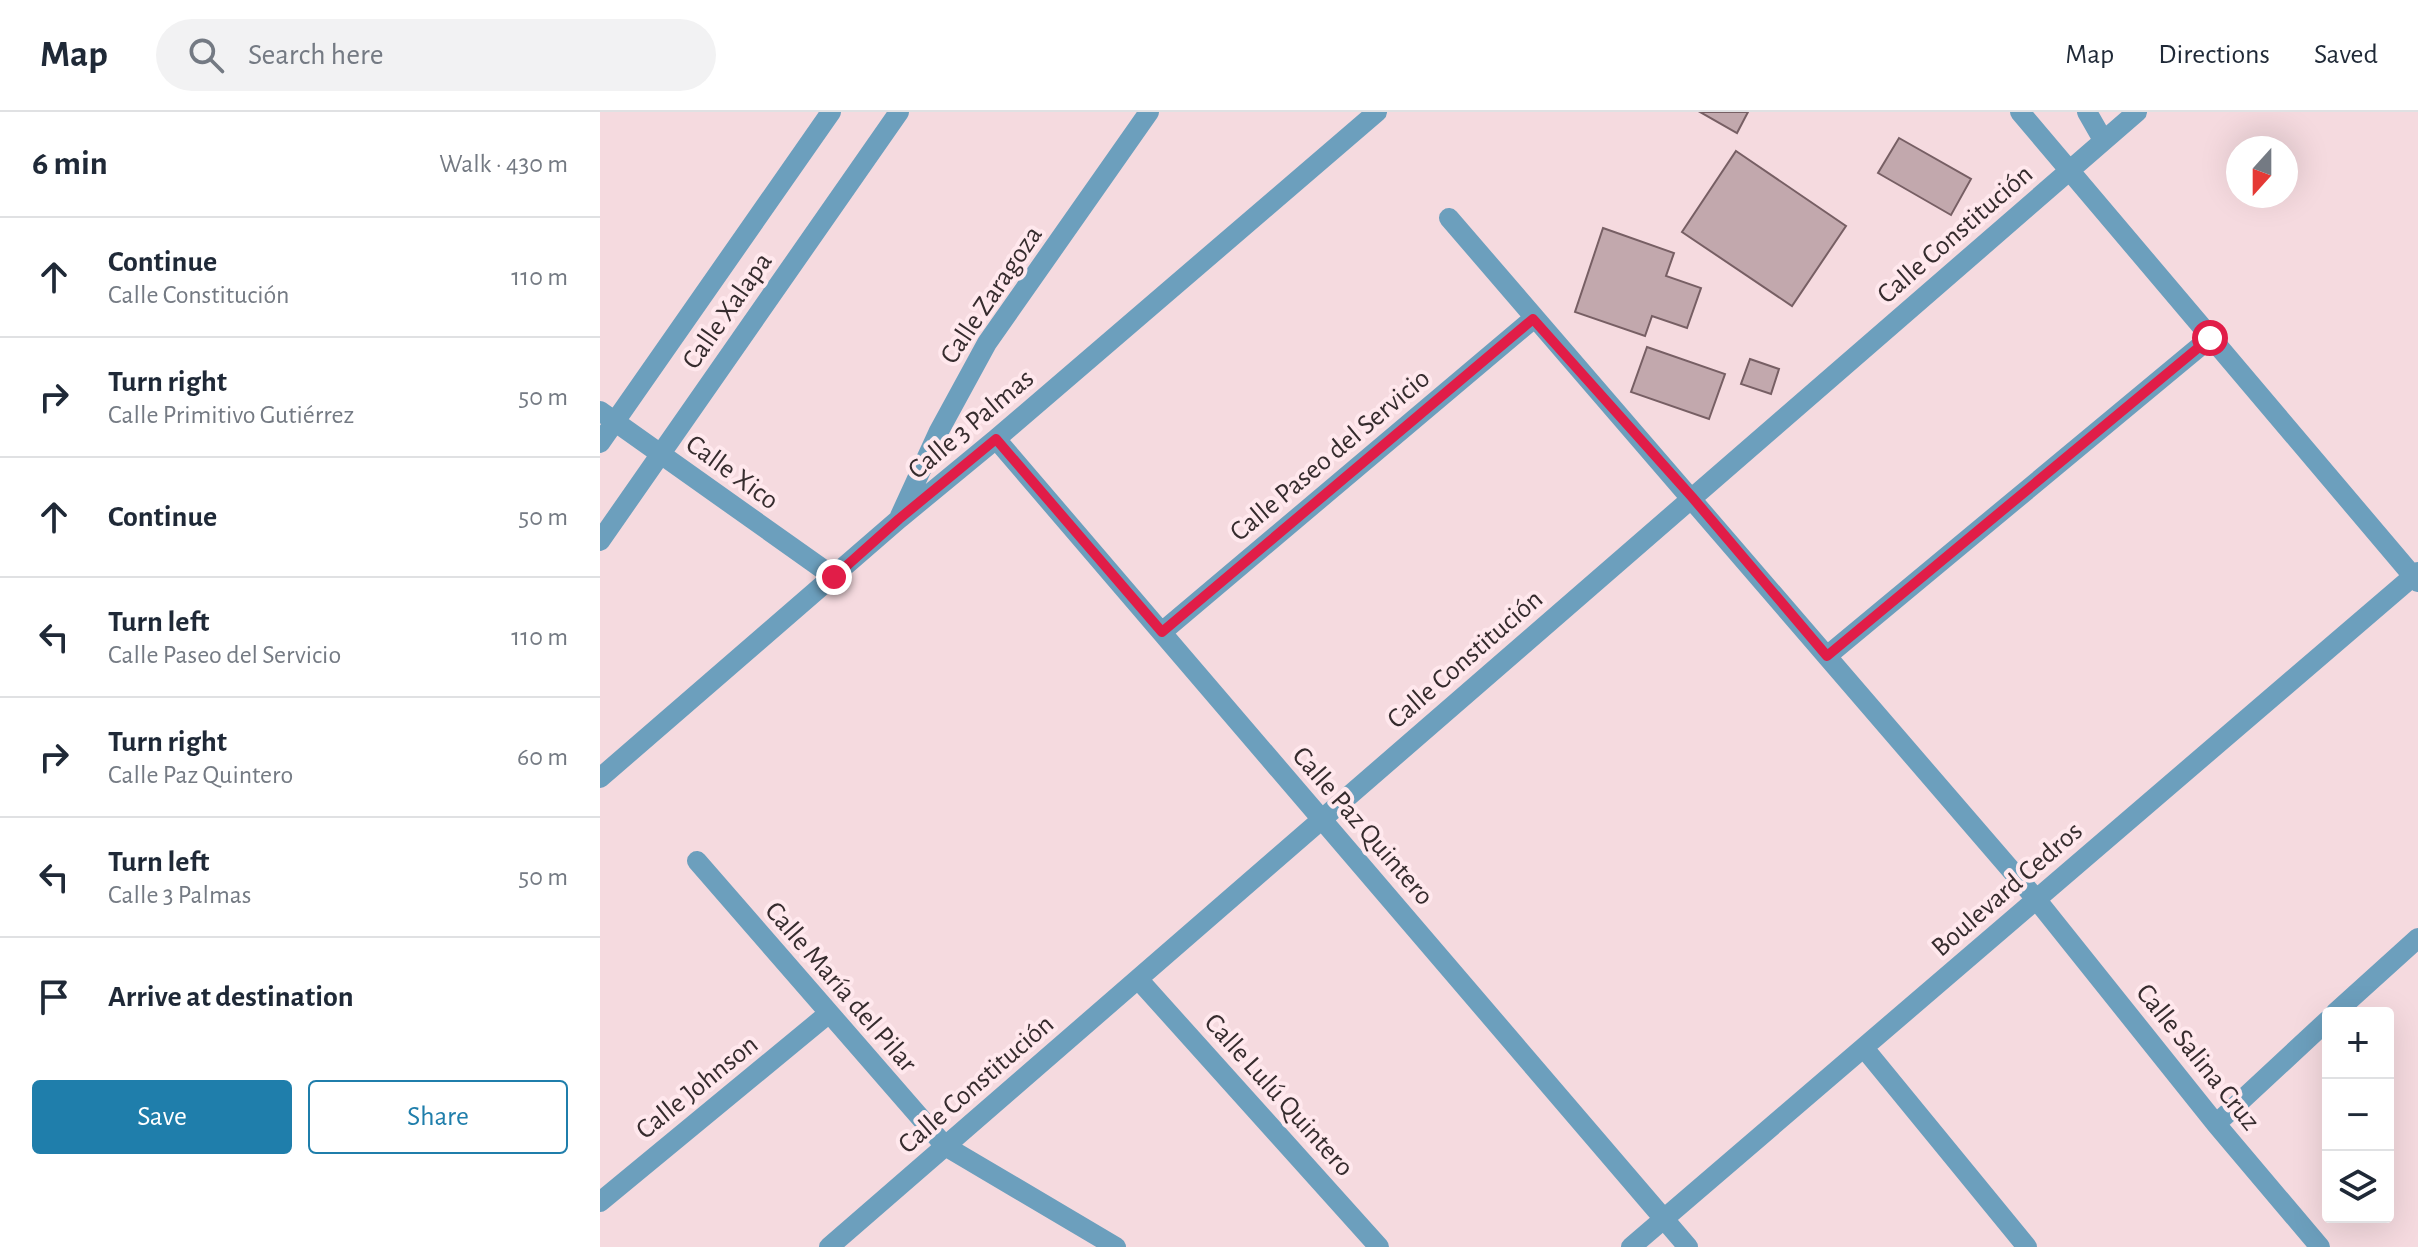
<!DOCTYPE html>
<meta charset="utf-8">
<style>
body{margin:0;font-family:"Alegreya Sans",sans-serif;background:#f2f2f3;color:#1f2937}
.controls{position:absolute;right:24px;bottom:24px;display:grid;overflow:hidden;border-radius:8px;box-shadow:0 8px 32px #0002}
.controls button{width:72px;height:72px;display:grid;place-items:center;padding:0;border:0;border-bottom:2px solid #e0e1e3;background:#fff;color:#1f2937;font:40px sans-serif}
.compass{position:absolute;left:1626px;top:24px;width:72px;height:72px;border-radius:50%;background:#fff;box-shadow:0 8px 32px #0002;rotate:201deg}
.stop{position:absolute;width:24px;height:24px;margin:-18px;border:6px solid #e11d48;border-radius:50%;background:#fff}
.stop.end{background:#e11d48;border-color:#fff;box-shadow:0 2px 8px #0008}
.list{margin:0;padding:0;list-style:none}
h2{display:flex;justify-content:space-between;align-items:center;height:104px;margin:0;padding:0 32px;font-size:34px}
h2 small{font-size:26px;font-weight:400;color:#747a83}
.list li{display:grid;grid-template-columns:52px 1fr auto;gap:24px;align-items:center;box-sizing:border-box;height:120px;padding:0 32px;border-top:2px solid #e0e1e3}
.list b{display:block;font-size:30px;white-space:nowrap}
.list p{margin:0;font-size:26px;white-space:nowrap;color:#747a83}
.list em{font-size:26px;font-style:normal;color:#747a83}
.actions{display:flex;gap:16px;padding:24px 32px}
.actions a{flex:1;padding:18px 0;border:2px solid #1f7eab;border-radius:8px;text-align:center;font-size:28px;color:#1f7eab}
.actions .main{background:#1f7eab;color:#fff}
.icon{flex:none;width:44px;height:44px;fill:none;stroke:currentColor;stroke-width:2;stroke-linecap:round;stroke-linejoin:round}
.map{position:relative;flex:none;width:1818px;height:1135px;overflow:hidden}
header{display:flex;align-items:center;gap:48px;box-sizing:border-box;height:112px;padding:0 40px;background:#fff;border-bottom:2px solid #e0e1e3}
header strong{font-size:38px}
nav{display:flex;gap:44px;margin-inline-start:auto;font-size:28px}
.search{width:560px;height:72px;background:#f2f2f3;display:flex;align-items:center;gap:20px;box-sizing:border-box;padding:0 28px;border-radius:44px;color:#747a83;font-size:30px}
main{display:flex}
aside{flex:1;background:#fff}
.map>svg:first-child{display:block}
.building{fill:#c2a8ad;stroke:#775f64;stroke-width:2}
.lines{fill:none;stroke-linecap:round;stroke-linejoin:round}
.minor{stroke:#6c9fbd;stroke-width:20}
.route{stroke:#e11d48;stroke-width:10}
.labels{text-anchor:middle;stroke-width:8;stroke-linejoin:round;paint-order:stroke}
.street-label{font-size:28px;fill:#362c2e;stroke:#ffe8ed}
</style>
<header>
<strong>Map</strong>
<div class="search"><svg class="icon" aria-label="search" viewBox="0 0 24 24"><circle cx="10" cy="10" r="6"/><path d="M15 15l6 6"/></svg>Search here</div>
<nav><a>Map</a><a>Directions</a><a>Saved</a></nav>
</header>
<main>
<aside>
<h2>6 min<small>Walk · 430 m</small></h2>
<ul class="list">
<li><svg class="icon" aria-label="ahead" viewBox="0 0 24 24"><path d="M12 20V5M6 11l6-6 6 6"/></svg><div><b>Continue</b><p>Calle Constitución</p></div><em>110 m</em></li>
<li><svg class="icon" aria-label="right" viewBox="0 0 24 24"><path d="M7 20v-9h11M14 6l5 5-5 5"/></svg><div><b>Turn right</b><p>Calle Primitivo Gutiérrez</p></div><em>50 m</em></li>
<li><svg class="icon" aria-label="ahead" viewBox="0 0 24 24"><path d="M12 20V5M6 11l6-6 6 6"/></svg><div><b>Continue</b></div><em>50 m</em></li>
<li><svg class="icon" aria-label="left" viewBox="0 0 24 24"><path d="M17 20v-9H6M10 6l-5 5 5 5"/></svg><div><b>Turn left</b><p>Calle Paseo del Servicio</p></div><em>110 m</em></li>
<li><svg class="icon" aria-label="right" viewBox="0 0 24 24"><path d="M7 20v-9h11M14 6l5 5-5 5"/></svg><div><b>Turn right</b><p>Calle Paz Quintero</p></div><em>60 m</em></li>
<li><svg class="icon" aria-label="left" viewBox="0 0 24 24"><path d="M17 20v-9H6M10 6l-5 5 5 5"/></svg><div><b>Turn left</b><p>Calle 3 Palmas</p></div><em>50 m</em></li>
<li><svg class="icon" aria-label="arrive" viewBox="0 0 24 24"><path d="M6 21V4h12l-3 4 3 4H6"/></svg><div><b>Arrive at destination</b></div></li>
</ul>
<div class="actions"><a class="main">Save</a><a>Share</a></div>
</aside>
<div class="map">
<svg width="1818" height="1135" viewBox="0 0 1818 1135">
<rect width="100%" height="100%" fill="#f5dadf"/>
<path class="building" d="M1100,0H1148L1137,21Z
M1299,26L1371,67L1351,103L1278,61Z
M1136,39L1246,114L1192,194L1082,120Z
M1003,116L1074,141L1066,164L1101,176L1087,216L1052,204L1045,224L975,200Z
M1047,235L1125,262L1109,307L1031,280Z
M1150,247L1179,257L1171,282L1141,272Z"/>
<g class="lines">
<path class="minor" d="M1420,0L1818,470
M1487,0L1503,28
M849,106L1436,787L1616,1012L1720,1135
M0,299L234,465
M396,327L1088,1135
M0,331L231,0
M300,404L339,319L387,231L549,0
M0,429L299,0
M562,520L933,207
M1227,544L1610,226
M0,666L299,407L396,327L777,0
M97,749L345,1034L516,1135
M538,867L779,1135
M1735,901L1818,826
M1264,936L1427,1135
M1616,1012L1728,908
M0,1090L228,902
M229,1135L1537,0
M1031,1135L1818,460"/>
</g>
<g class="lines">
<path class="route" d="M234,465L299,407L396,327L562,520L933,207L1092,385L1227,544L1610,226"/>
</g>
<g class="labels">
<g class="street-label">
<text transform="translate(1354 121) rotate(-41)" y="10">Calle Constitución</text>
<text transform="translate(390 182) rotate(-56)" y="10">Calle Zaragoza</text>
<text transform="translate(126 198) rotate(-55)" y="10">Calle Xalapa</text>
<text transform="translate(370 311) rotate(-40)" y="10">Calle 3 Palmas</text>
<text transform="translate(729 342) rotate(-40)" y="10">Calle Paseo del Servicio</text>
<text transform="translate(133 359) rotate(36)" y="10">Calle Xico</text>
<text transform="translate(864 546) rotate(-41)" y="10">Calle Constitución</text>
<text transform="translate(764 713) rotate(49)" y="10">Calle Paz Quintero</text>
<text transform="translate(1406 776) rotate(-41)" y="10">Boulevard Cedros</text>
<text transform="translate(242 874) rotate(49)" y="10">Calle María del Pilar</text>
<text transform="translate(1599 944) rotate(51)" y="10">Calle Salina Cruz</text>
<text transform="translate(375 971) rotate(-41)" y="10">Calle Constitución</text>
<text transform="translate(96 974) rotate(-39)" y="10">Calle Johnson</text>
<text transform="translate(680 982) rotate(48)" y="10">Calle Lulú Quintero</text>
</g>
</g>
</svg>
<div class="controls">
<button>+</button>
<button>−</button>
<button><svg class="icon" aria-label="layers" viewBox="0 0 24 24"><path d="M12 4l9 5-9 5-9-5zM3 14l9 5 9-5"/></svg></button>
</div>
<svg class="compass" viewBox="-18 -18 36 36"><path d="M0-13l5 13h-10z" fill="#e53935"/><path d="M0 13l5-13h-10z" fill="#747a83"/></svg>
<div class="stop" style="left:1610px;top:226px"></div>
<div class="stop end" style="left:234px;top:465px"></div>
</div>
</main>
